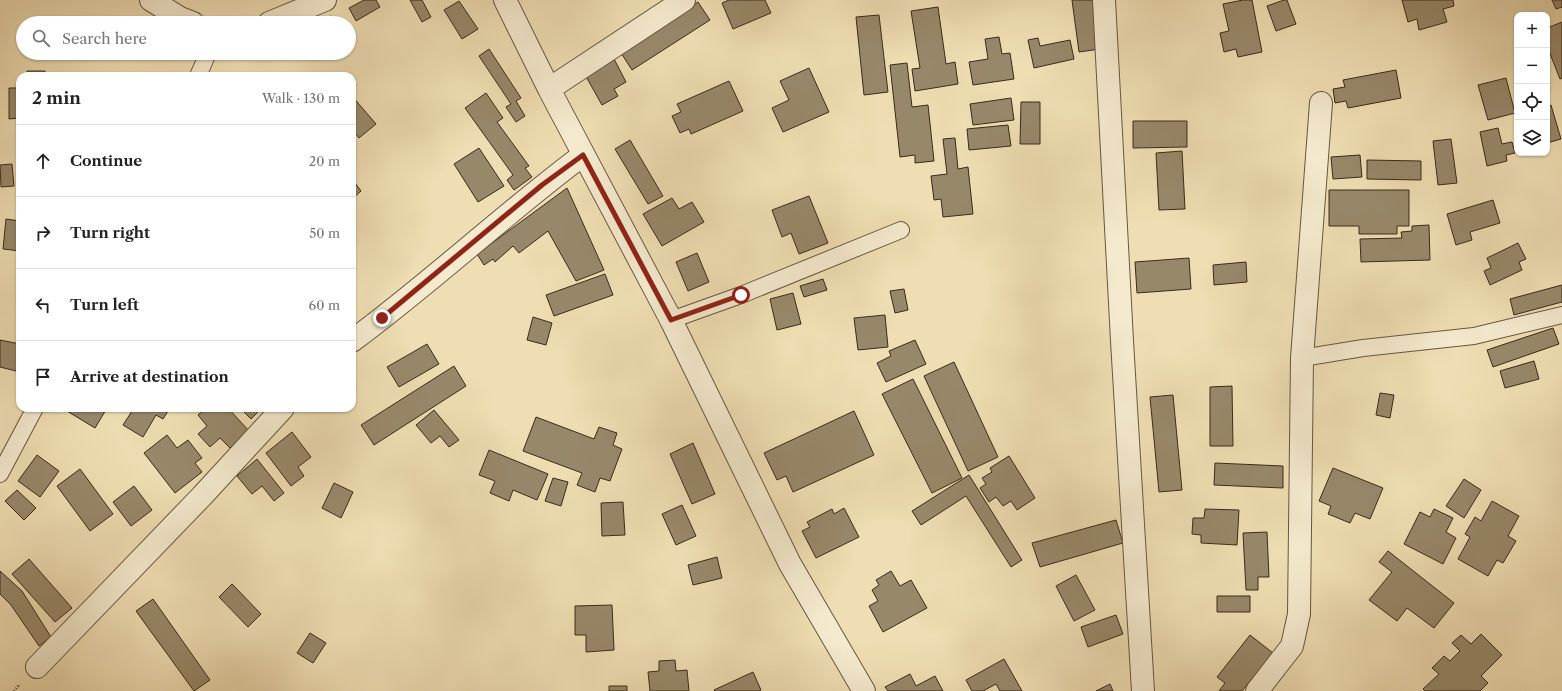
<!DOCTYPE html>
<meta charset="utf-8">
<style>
body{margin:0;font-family:"Libre Caslon Text",serif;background:#f2f2f2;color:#222}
.controls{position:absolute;right:12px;top:12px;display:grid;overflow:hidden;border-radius:8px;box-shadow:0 1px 3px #0004}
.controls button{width:36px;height:36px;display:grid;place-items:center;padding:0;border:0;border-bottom:1px solid #e0e0e0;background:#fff;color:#222;font:20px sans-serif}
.stop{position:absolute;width:12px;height:12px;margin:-9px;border:3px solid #8f2418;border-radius:50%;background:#fff}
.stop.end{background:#8f2418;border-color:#fff;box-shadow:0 1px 4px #0008}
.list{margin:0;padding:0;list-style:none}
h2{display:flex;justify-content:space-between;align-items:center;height:52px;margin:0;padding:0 16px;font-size:17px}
h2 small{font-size:13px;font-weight:400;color:#767676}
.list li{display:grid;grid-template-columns:26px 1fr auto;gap:12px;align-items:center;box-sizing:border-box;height:72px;padding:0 16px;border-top:1px solid #e0e0e0}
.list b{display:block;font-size:15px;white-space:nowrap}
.list em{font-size:13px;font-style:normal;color:#767676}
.icon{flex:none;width:22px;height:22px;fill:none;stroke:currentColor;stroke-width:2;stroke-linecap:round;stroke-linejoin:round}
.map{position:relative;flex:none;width:1562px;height:691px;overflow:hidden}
.search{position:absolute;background:#fff;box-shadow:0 1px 3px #0004;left:16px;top:16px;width:340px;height:44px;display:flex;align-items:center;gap:10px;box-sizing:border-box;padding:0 14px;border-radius:22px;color:#767676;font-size:15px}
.panel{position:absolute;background:#fff;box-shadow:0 1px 3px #0004;left:16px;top:72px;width:340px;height:340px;border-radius:12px}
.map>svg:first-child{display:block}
.building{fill:#98886a;stroke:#3a2a1a}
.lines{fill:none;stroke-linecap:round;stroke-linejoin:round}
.lane-casing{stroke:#675740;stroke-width:18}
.street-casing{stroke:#675740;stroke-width:24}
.path{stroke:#3a2a1a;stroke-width:2.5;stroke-dasharray:1 2;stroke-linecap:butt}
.lane{stroke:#f5eace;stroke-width:16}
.street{stroke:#f5eace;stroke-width:22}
.route{stroke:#8f2418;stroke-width:5}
</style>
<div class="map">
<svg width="1562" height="691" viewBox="0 0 1562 691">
<rect width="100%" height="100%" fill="#efdeb3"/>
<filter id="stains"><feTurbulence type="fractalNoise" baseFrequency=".005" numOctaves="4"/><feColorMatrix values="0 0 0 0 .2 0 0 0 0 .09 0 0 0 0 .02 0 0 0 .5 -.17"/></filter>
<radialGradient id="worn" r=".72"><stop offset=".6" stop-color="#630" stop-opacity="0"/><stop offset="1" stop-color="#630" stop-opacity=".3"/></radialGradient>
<path class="building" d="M364,0H376L380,7L356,21L349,8Z
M410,0H422L431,17L422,22Z
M729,0H765L771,13L733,29L722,3Z
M1072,0H1093L1100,49L1079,52Z
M1243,0H1252L1262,52L1238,57L1236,49L1224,52L1220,33L1229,31L1223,4Z
M1284,0H1287L1296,24L1276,31L1267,6Z
M1402,0H1453L1454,6L1443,9L1447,22L1419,30L1417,19L1408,22Z
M1552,0H1562V7L1556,9Z
M459,1L478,29L462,39L444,10Z
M698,2L710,20L632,70L621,53Z
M938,7L946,64L955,62L958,84L915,91L912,69L920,68L911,11Z
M879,15L888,92L864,95L856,17Z
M331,16L335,23H316Z
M1562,22V78L1560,79L1547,46V28Z
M999,37L1002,54L1010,53L1014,79L973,85L969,62L988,59L985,39Z
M1038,38L1040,46L1070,40L1074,59L1034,68L1028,40Z
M489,49L521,98L516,101L525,116L516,122L506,107L511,104L479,56Z
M280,53H296L283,59Z
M613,57L626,82L614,89L618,96L602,105L584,73Z
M907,63L912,107L928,105L934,161L915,163V155L900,157L890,65Z
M809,68L829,112L783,132L772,108L789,100L780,81Z
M1396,70L1401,98L1348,108L1346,101L1335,103L1333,89L1345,87L1343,80Z
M27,71H45V76H27Z
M1506,78L1515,113L1488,120L1478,85Z
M729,81L743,111L691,134L689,129L680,133L672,116L681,112L677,104Z
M9,88H20V118L9,119Z
M486,93L503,118L497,122L529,166L525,168L532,177L514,190L507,180L513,175L465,108Z
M352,96L376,124L359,138L352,129Z
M1011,98L1014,120L973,125L970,104Z
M1021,102H1040V144H1020Z
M1551,105L1561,139L1547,143V107Z
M1133,121H1187V147L1133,148Z
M1008,125L1011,146L969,150L967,129Z
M1498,128L1502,144L1512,142L1515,153L1506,155L1507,161L1487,166L1480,132Z
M955,138L958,169L968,167L973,214L943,217L941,199L934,200L931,176L947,174L943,139Z
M1451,139L1457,183L1438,185L1433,141Z
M630,140L663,196L648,204L615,149Z
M479,148L504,186L478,202L454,164Z
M1182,151L1185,209L1159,210L1156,153Z
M1360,155L1362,177L1333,179L1331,157Z
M1367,160L1421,161V180L1367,179Z
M12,164L14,186L1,187L0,165Z
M352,179L361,191L352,199Z
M567,188L604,270L576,281L548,231L519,253L513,246L495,262L493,259L484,265L477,254Z
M1329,190H1409V226H1397V234H1359V226H1329Z
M809,196L828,243L799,254L791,233L782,237L772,210Z
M672,198L679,209L692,202L704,222L662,246L643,214Z
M1493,200L1500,223L1470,232L1472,240L1456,245L1447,214Z
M6,219L20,221V251L3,249Z
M1429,225L1430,260L1361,262L1360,239L1402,238L1401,232L1412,231V226Z
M1518,243L1526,259L1519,262L1522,270L1490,285L1484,271L1491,268L1487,258Z
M697,253L709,282L688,291L676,262Z
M1189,258L1191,289L1137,293L1135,262Z
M1246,262L1247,282L1214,285L1213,265Z
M605,274L613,295L554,316L546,295Z
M823,279L827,290L804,297L800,286Z
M1562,285V302L1514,315L1510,299Z
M904,289L908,310L895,313L890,291Z
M793,293L801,324L777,330L770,299Z
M885,315L888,347L858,350L854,318Z
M533,317L552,323L546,345L527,340Z
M1553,328L1559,344L1493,367L1487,350Z
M0,340L20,344V372L0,367Z
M915,340L926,364L886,382L877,363L891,356L889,351Z
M427,344L439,364L399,387L387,367Z
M1534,361L1539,379L1505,388L1500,371Z
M954,362L998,457L968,471L924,376Z
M454,366L466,386L374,445L361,425Z
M913,379L962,478L932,493L882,394Z
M1232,386L1233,446H1210V387Z
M1380,393L1394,395L1390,418L1376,415Z
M1173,395L1182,490L1159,492L1150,397Z
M62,408H107L95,428Z
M134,408L141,409L170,408L163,419L156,415L143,437L123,425Z
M205,408H228L249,431L230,448L220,438L210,447L198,434L207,426L198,415Z
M240,408H262L251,419Z
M434,410L459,440L449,447L440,436L431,443L416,425Z
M854,411L874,455L793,492L786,476L777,480L764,453Z
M536,417L594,439L599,427L617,433L613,445L622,449L610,481L600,478L595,492L577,485L582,473L523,451Z
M292,432L311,457L298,467L304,476L291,486L266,453Z
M167,435L177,448L188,440L202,458L195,463L202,472L175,493L144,453Z
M693,443L715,494L692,504L670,454Z
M489,450L548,474L537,500L513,490L509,501L490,493L495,481L479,475Z
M37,455L59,471L40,497L18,481Z
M1009,456L1035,498L1017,510L1011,501L1003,506L996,497L989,502L980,488L986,484L982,478L992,472L990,468Z
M257,459L284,493L274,501L262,486L252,494L237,476Z
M1215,463L1283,466V488L1214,485Z
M1333,468L1383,488L1370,519L1355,513L1350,523L1328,514L1331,506L1319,501Z
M80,469L113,514L90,531L57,486Z
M969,475L1022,560L1011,567L966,496L921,525L912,511Z
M553,478L568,482L561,506L545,501Z
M1464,479L1481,490L1464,518L1446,506Z
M334,483L353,492L341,518L322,508Z
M134,486L152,510L131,526L113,502Z
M17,490L36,508L24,520L5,501Z
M1492,501L1519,516L1508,536L1516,541L1503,563L1497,560L1488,576L1458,559L1470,537L1465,534L1475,517L1481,521Z
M623,502L625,535L602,536L601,503Z
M682,505L696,536L676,545L662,514Z
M844,508L859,537L816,558L802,531L810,527L807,522L832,509L834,514Z
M1205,509L1239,510L1237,545L1201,543V535L1192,534L1193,518H1204Z
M1434,509L1453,518L1446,532L1456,538L1443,564L1404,544L1420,512L1430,517Z
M1116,520L1123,543L1040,567L1032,543Z
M1267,532L1269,577H1258V590H1246L1243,533Z
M1388,551L1454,603L1434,628L1407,608L1397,621L1369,600L1392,572L1379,562Z
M717,557L722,578L693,585L688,565Z
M29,559L72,608L55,622L12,574Z
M0,571L22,591L51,637L39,646L11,605L0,594Z
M891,571L900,586L911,580L927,608L883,632L869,606L878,601L872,590L879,585L876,580Z
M1076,575L1095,610L1074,621L1056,586Z
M232,584L261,614L248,627L219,597Z
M1217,596H1250V612H1217Z
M153,599L210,680L194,691L136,611Z
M612,605L614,650L586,652V635H575V606Z
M1116,615L1123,634L1088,647L1081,627Z
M310,633L326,643L313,663L297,653Z
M1481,634L1502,655L1481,676L1488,683L1480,691H1425L1423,689L1439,674L1432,668L1444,656L1450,661L1460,651L1452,643L1461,635L1471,644Z
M1250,635L1273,653L1242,691H1219L1225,683L1217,677Z
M1004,659L1022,691H1000L996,684L983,691H972L966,680Z
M675,660L676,671L687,670L689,691H650L648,672L659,671V661Z
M753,672L761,690L759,691H715L714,690Z
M910,674L916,686L935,676L943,691H888L885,687Z
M1110,684L1113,691H1096Z
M609,686H627V691H609Z"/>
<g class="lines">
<g class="lane-casing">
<path id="lane" d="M198,76L208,53
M671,320L741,295L901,230
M1302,358L1363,348L1474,336L1562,315
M0,474L35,408"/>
</g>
<g class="street-casing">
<path id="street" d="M151,0L180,18L193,23
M505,0L549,89L671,320L790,564L864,691
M1104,0L1122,341L1143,691
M269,23L325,0
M549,89L684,0
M352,341C432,282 504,214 583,155
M37,667L202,496L283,408
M1257,691L1292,646L1299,614L1302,358L1321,103"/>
</g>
<path class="path" d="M14,691L20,684"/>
<use href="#lane" class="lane"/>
<use href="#street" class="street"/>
</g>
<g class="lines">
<path class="route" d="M382,318L542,185L583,155L671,320L741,295"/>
</g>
<rect width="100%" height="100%" filter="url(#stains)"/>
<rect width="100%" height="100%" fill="url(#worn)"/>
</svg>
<div class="controls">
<button>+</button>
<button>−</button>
<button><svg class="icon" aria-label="locate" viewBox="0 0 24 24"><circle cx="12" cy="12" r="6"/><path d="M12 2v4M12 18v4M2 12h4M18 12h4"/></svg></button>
<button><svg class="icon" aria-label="layers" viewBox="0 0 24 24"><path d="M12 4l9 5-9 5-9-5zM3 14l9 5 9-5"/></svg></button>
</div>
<div class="stop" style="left:741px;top:295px"></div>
<div class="stop end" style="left:382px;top:318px"></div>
<div class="search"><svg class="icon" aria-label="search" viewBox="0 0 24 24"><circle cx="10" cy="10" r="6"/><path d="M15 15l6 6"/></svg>Search here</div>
<section class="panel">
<h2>2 min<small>Walk · 130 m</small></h2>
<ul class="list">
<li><svg class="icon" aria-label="ahead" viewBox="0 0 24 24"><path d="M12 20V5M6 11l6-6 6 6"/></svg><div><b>Continue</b></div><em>20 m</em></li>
<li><svg class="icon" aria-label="right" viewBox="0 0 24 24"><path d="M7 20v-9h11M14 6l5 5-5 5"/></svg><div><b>Turn right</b></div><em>50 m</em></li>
<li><svg class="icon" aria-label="left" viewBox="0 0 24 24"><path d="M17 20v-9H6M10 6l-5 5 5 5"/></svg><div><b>Turn left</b></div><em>60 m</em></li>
<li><svg class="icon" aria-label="arrive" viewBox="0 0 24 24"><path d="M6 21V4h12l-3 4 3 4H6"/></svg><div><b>Arrive at destination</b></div></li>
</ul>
</section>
</div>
